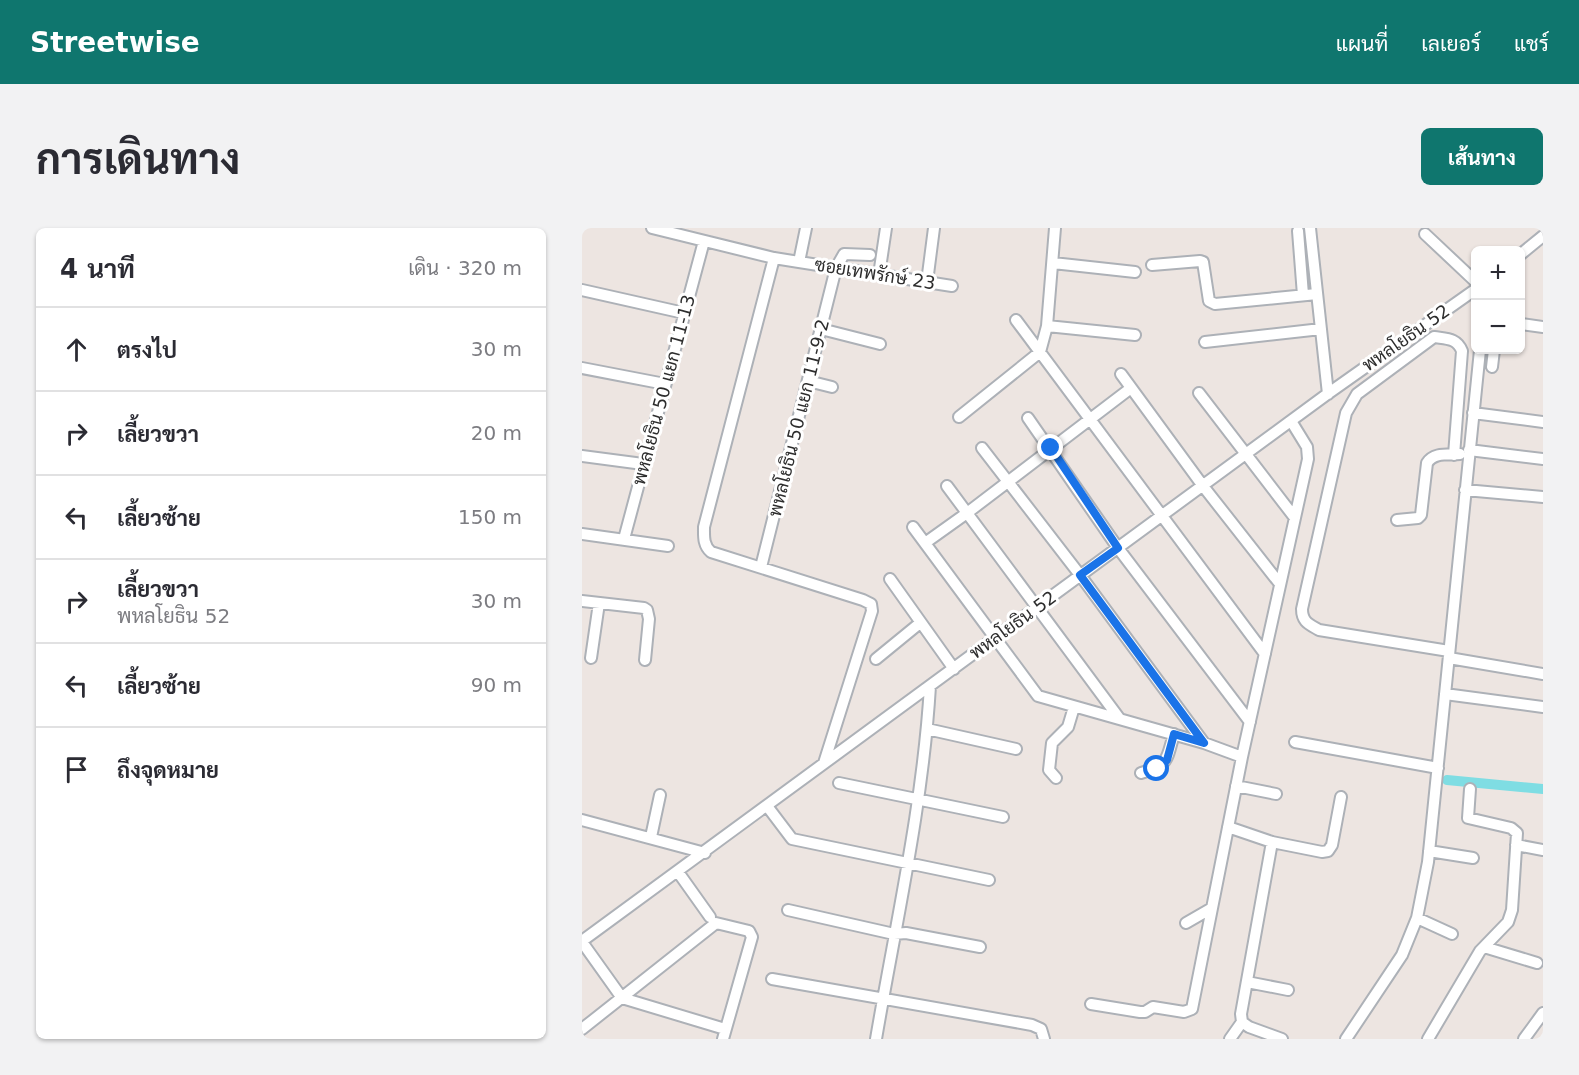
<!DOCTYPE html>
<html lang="th">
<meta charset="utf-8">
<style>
body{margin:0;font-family:"DejaVu Sans",Sarabun,sans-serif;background:#f2f2f3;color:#2b2b33}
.controls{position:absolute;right:18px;top:18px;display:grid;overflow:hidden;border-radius:9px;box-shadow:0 2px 4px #0004}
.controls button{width:54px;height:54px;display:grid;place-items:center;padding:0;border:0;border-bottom:2px solid #e1e1e2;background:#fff;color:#2b2b33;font:30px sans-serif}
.stop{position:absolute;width:18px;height:18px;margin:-14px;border:4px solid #1a73e8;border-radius:50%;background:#fff}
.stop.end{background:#1a73e8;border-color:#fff;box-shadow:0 2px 6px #0008}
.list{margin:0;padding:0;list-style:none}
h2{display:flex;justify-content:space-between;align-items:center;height:78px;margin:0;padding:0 24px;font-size:26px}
h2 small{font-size:20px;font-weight:400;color:#7c7c81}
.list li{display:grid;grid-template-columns:39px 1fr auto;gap:18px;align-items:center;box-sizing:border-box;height:84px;padding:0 24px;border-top:2px solid #e1e1e2}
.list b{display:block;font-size:22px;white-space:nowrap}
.list p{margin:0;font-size:20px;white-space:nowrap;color:#7c7c81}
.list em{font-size:20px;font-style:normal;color:#7c7c81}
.icon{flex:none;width:33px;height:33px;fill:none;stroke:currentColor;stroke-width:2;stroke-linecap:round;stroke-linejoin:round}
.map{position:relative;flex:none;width:961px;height:811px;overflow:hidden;border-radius:9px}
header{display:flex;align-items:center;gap:36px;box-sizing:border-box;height:84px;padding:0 30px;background:#0f766e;color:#fff}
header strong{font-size:28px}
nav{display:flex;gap:33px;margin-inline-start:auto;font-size:21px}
.intro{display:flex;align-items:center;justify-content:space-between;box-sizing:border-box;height:144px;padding:0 36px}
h1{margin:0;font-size:42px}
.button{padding:15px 27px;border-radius:9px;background:#0f766e;color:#fff;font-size:21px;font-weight:700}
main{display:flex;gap:36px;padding:0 36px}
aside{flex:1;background:#fff;border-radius:9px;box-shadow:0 2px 4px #0004}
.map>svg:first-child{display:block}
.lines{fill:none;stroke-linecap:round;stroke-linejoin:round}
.canal{stroke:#7fdde3;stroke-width:10}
.minor-casing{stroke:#adb1b7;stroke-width:14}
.minor{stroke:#fff;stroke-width:10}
.route{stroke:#1a73e8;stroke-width:8}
.labels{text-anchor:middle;stroke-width:6;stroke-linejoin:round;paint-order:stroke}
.street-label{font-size:18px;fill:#2d2d2d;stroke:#fff}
</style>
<header>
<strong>Streetwise</strong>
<nav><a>แผนที่</a><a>เลเยอร์</a><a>แชร์</a></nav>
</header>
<div class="intro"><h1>การเดินทาง</h1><a class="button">เส้นทาง</a></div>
<main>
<aside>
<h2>4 นาที<small>เดิน · 320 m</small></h2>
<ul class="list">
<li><svg class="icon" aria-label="ahead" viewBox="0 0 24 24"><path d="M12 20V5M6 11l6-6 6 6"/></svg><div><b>ตรงไป</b></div><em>30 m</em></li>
<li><svg class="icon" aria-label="right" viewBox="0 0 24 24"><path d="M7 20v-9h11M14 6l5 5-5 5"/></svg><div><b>เลี้ยวขวา</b></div><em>20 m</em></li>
<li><svg class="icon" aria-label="left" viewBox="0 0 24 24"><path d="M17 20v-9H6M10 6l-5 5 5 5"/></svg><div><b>เลี้ยวซ้าย</b></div><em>150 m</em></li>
<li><svg class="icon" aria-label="right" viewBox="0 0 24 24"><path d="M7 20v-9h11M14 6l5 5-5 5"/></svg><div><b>เลี้ยวขวา</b><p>พหลโยธิน 52</p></div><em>30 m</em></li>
<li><svg class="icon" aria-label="left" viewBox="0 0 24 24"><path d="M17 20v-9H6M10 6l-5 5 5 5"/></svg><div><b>เลี้ยวซ้าย</b></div><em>90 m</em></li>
<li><svg class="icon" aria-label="arrive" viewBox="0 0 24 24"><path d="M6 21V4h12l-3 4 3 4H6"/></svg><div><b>ถึงจุดหมาย</b></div></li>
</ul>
</aside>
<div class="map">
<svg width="961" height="811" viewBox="0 0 961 811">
<rect width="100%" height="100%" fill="#ede5e1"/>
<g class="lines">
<path class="canal" d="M865,552L961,561"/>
<g class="minor-casing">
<path id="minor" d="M70,0L192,30L217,34L224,0
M728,0L746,166
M716,3L721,67
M843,6L894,54
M939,26L961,8
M192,30L122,299C122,308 121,317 129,324L281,372L289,376L290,383L242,535
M217,34L370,58
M471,35L553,44
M570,37L618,33L621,34L627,73L633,76L735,66
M297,47L304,0
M345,54L352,0
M0,62L102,85
M434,92L683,426
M939,96L961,99
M465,98L553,107
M239,101L298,116
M623,114L739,101
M910,139L912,122
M0,140L83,156
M539,146L621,258L698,356
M226,153L250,159
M617,165L713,290
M891,185L961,194
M377,189L458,124L465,98L473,0
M446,190L536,320L668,494
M400,220L498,347L622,515
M887,222L961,231
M0,228L61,236
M365,258L537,490
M883,262L961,269
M815,292L836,290L839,287L845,235C852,224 866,227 878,226
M331,299L456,468L622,515L660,529
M0,306L86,318
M42,311L122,13
M343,315L385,285L549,160
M179,339L254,40L262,26L288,27
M308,351L372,441
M0,373L62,380L65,382L67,391L63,432
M867,423L737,402C727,396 720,394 720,381L764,185L775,166L852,109C865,111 875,110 880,123L872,227
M9,430L17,375
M867,430L961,446
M294,431L338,395
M863,466L961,479
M345,501L434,521
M713,514L856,540
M559,545C587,537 584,533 592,506
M474,550L467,542L470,515L486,499L492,479
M257,555L421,589
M654,558L694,566
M185,578L210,611L407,652
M0,592L123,625
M646,599L690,614L740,624L746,623L750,617L759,569
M69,609L78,567
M690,614L659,786L660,794L667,799L700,811
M934,617L961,622
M847,623L891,630
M96,644L128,689
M206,682L312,706L324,705L398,719
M835,690L870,706
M604,695L630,680
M0,713L744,167L894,61
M0,714L40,770L143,801
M902,719L955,735
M190,751L450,797L459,801L462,811
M665,754L706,762
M509,776L558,784H563L571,779L602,784L610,781L660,529L726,231L725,219L709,193
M0,801L134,695L167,703L170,709L141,811
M294,811C314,694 341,577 348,458
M648,811L660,794
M764,811L820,727L835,690L846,634L898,122
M846,811L898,723L926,694L930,682L935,605L929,600L886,590L888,561
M942,811L961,785"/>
</g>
<use href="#minor" class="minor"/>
</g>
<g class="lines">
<path class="route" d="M469,220L536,320L498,347L622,515L592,506L585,532L575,541"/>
</g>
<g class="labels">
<g class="street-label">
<text transform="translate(293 46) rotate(9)" y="6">ซอยเทพรักษ์ 23</text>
<text transform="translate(824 110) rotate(-35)" y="6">พหลโยธิน 52</text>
<text transform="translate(82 162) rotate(-75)" y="6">พหลโยธิน 50 แยก 11-13</text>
<text transform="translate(217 190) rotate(-76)" y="6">พหลโยธิน 50 แยก 11-9-2</text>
<text transform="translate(431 397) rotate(-36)" y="6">พหลโยธิน 52</text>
</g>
</g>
</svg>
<div class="controls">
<button>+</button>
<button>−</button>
</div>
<div class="stop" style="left:575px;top:541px"></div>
<div class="stop end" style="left:469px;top:220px"></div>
</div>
</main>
